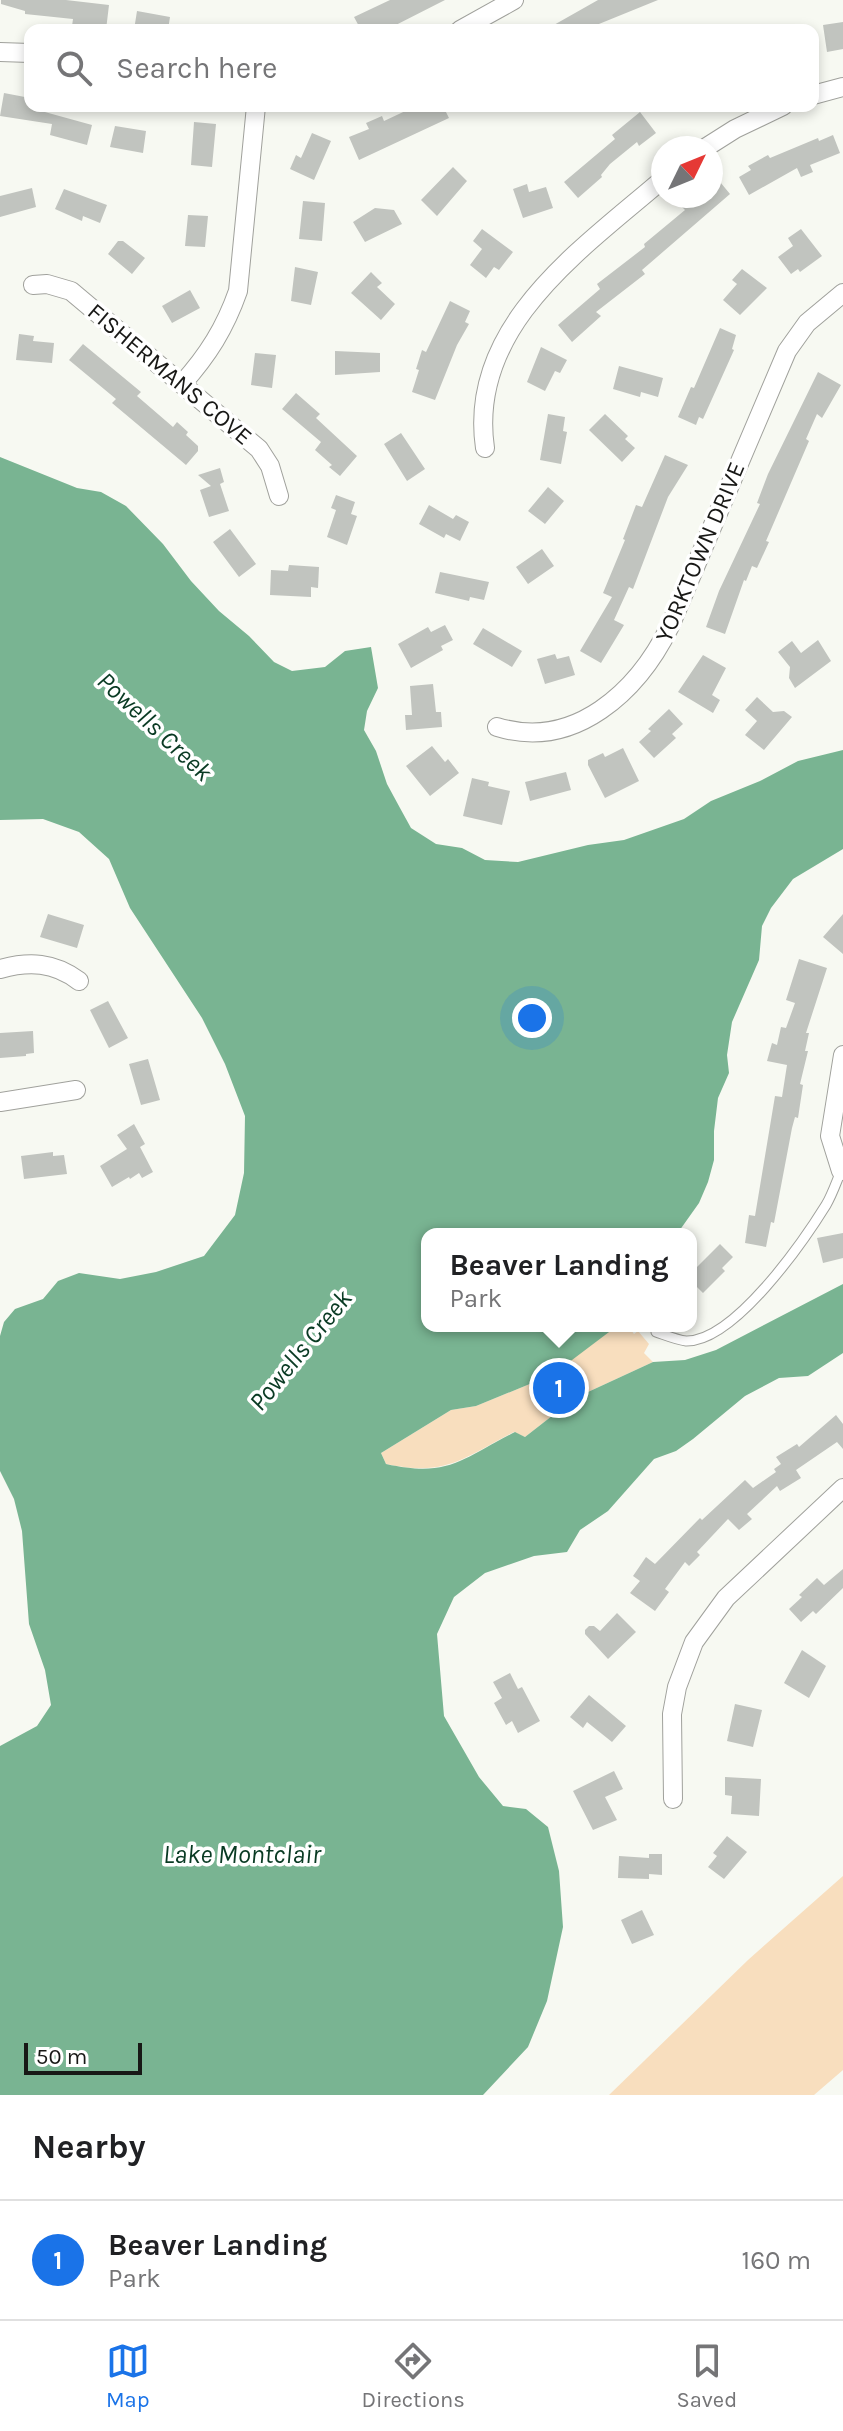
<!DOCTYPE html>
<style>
body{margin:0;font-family:Karla,sans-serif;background:#f2f2f2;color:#202124}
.compass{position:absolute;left:651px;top:136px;width:72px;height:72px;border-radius:50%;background:#fff;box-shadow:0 4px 12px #0003;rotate:47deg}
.scale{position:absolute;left:24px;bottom:20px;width:118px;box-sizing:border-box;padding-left:8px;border:4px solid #181816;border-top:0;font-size:22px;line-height:28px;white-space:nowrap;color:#181816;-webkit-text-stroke:6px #fff;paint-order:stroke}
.you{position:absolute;left:532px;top:1018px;width:28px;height:28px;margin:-20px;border:6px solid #fff;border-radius:50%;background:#1a73e8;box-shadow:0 0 0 12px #1a73e833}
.badge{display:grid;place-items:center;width:52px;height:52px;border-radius:50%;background:#1a73e8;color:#fff;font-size:26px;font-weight:700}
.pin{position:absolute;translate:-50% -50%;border:4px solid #fff;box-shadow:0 2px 8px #0006}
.popup{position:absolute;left:421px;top:1228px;width:276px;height:104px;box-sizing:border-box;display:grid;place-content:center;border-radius:16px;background:#fff;filter:drop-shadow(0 2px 6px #0005);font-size:26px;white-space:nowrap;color:#757577}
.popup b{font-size:30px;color:#202124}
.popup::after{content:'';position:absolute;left:50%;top:100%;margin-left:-16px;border:16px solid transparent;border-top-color:#fff}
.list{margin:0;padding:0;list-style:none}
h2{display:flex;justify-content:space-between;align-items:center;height:104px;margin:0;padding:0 32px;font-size:34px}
h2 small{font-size:26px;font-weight:400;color:#757577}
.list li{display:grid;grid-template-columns:52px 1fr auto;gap:24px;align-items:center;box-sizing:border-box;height:120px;padding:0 32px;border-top:2px solid #e0e0e0}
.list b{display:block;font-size:30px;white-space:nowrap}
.list p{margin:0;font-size:26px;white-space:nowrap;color:#757577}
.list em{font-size:26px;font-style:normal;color:#757577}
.icon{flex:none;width:44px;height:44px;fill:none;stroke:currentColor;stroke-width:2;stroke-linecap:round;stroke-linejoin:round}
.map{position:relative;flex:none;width:843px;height:2095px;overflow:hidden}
.search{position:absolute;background:#fff;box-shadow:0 4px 12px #0003;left:24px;right:24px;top:24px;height:88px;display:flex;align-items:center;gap:20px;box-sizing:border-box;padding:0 28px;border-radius:16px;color:#757577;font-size:30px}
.sheet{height:224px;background:#fff}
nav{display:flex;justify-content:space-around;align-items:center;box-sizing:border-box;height:112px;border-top:2px solid #e0e0e0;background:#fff;font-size:22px;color:#757577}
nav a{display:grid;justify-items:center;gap:4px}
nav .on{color:#1a73e8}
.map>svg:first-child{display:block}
.green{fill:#f8debe}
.water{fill:#79b492}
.building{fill:#c1c4bf}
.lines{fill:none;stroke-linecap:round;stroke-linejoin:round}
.lane-casing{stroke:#a0a19c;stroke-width:11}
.street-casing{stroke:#a0a19c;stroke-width:20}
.lane{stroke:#fff;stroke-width:9}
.street{stroke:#fff;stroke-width:18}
.labels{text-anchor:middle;stroke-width:7;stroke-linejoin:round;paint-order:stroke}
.street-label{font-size:24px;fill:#181816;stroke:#fff}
.water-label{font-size:26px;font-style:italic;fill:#093a23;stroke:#fff}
</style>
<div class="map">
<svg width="843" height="2095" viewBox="0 0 843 2095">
<rect width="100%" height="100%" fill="#f7f9f2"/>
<path class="green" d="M617,1326H628L634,1334L638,1331L649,1344L644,1353L653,1362L575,1398L525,1437L514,1432C463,1458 447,1477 386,1464L381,1453L451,1410L476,1406L537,1381Z
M843,1876V2070L814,2095H609L748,1960Z"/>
<path class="water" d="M0,457L77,488L101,492L126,506L163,544L191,581L219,611L249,636L274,662L292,671L325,667L345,651L371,647L378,688L367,711L364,730L376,751L387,784L400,808L411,828L436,844L462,848L485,860L518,862L588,845L624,840L684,819L711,801L760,781L798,761L843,750V849L793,879L771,908L762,926L759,960L732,1022L727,1055L729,1073L718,1098L714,1131V1160L708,1182L699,1203L677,1234H427V1326H617L572,1360L537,1381L476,1406L451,1410L381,1453L386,1464C449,1478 462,1459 515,1432L525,1437L575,1398L653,1362L685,1360L716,1350L843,1284V1353L808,1376L779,1378L745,1396L693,1439L676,1451L654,1459L608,1511L580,1530L567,1552L534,1556L485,1573L454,1597L437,1634L444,1716L479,1777L503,1806L526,1809L548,1827L559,1871L563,1927L547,2001L528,2047L483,2095H0V1746L37,1726L51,1705L45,1670L29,1624L22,1531L14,1499L0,1471V1336L4,1322L15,1309L43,1299L58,1281L79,1273L120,1279L156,1272L204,1256L235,1215L244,1173L245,1116L225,1064L202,1018L130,908L109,859L79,832L43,819L0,820Z"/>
<path class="building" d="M1,0H66L109,5L106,30L72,26L73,19L25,14V11L1,4Z
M390,0H445L386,30H361L354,17Z
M598,0H658L594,26L596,30H545Z
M137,11L170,17L168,30H134Z
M843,22V49L827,52L823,25Z
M4,93L30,98V106H34V109L92,125L87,145L50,135L52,124L0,116Z
M416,106H443L449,118L359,160L349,137L369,129L366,123L382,116L384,121Z
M640,112L656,133L639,146L637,142L610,164L601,175L602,177L578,198L564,182L615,139L612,135Z
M194,122L216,124L212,167L191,165Z
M115,126L146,131L143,153L110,147Z
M312,133L331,141L314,180L290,169L296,155L301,158Z
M833,135L840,153L810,165L813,172L801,177L797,168L749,195L739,177L751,170L748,166L768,155L770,158L818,138L819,141Z
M453,167L467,181L437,216L421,200Z
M711,171L730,194L642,270L645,274L596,312L601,316L572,342L558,325L600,289L597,284L645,247L644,244L685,210L681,206L693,196H711Z
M527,184L529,192L546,187L553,208L523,218L513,189Z
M32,188L36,207L0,217V196Z
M64,189L107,205L100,223L83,216L82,221L55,209Z
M303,201L325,203L322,241L299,239Z
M375,208L394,210L402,224L365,242L353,222Z
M188,215L208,216L205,247L185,246Z
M482,229L513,252L499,270L494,267L486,278L470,265L482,249L473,241Z
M801,229L822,256L800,272L798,269L791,274L778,257L793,246L788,238Z
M118,241H123L145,258L132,274L108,254Z
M295,267L318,272L311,305L291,301Z
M742,269L767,288L740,315L723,300L737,284L732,280Z
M371,272L382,283L377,287L395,304L381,320L351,293Z
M190,290L200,308L172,323L162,306Z
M450,301L470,311L465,322L469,324L457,345L435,400L412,392L419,370L416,369L422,350L426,352Z
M720,328L736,335L732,349L734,350L703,419L699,417L696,425L678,417L691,387L694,388Z
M19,334L34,336L33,341L54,343L52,363L16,360Z
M83,344L141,392L137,396L173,427L177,422L188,432L186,435L198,446V451L186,465L112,403L116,399L69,360Z
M541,347L567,360L560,373L555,371L545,391L527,382Z
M335,351L380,353V372L335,375Z
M255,353L276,355L272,388L251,385Z
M619,366L663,378L658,397L641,392L640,397L613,389Z
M818,372L841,385L822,418L817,414L806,439L809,441L766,541L769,542L757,568L752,566L746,581L744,580L725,634L706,627L719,591L760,504L757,503L768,474Z
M296,393L320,414L316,418L357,456L340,476L329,467L332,465L315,450L321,442L282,409Z
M548,414L565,417L563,431L567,432L561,464L540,460Z
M605,414L628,436L625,439L635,448L622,462L589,430Z
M401,433L425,469L407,481L384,444Z
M665,455L688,465L668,497L633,589L629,587L614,620L624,625L601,663L580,651L612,597L603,593L625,540L623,539L636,505L642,507Z
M220,468L224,482L220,484L229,511L209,517L200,490L211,486L198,475Z
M548,487L564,501L545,524L528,511Z
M336,495L355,502L351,514L357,516L347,545L327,537L336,510L331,508Z
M429,505L453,519L456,515L469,522L460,541L446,534L444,538L419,524Z
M230,529L256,564L239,577L213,542Z
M542,549L554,566L528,584L516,567Z
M289,565L319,567L318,588L311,587V597L270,595L271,570L288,571Z
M440,572L489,582L484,600L470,597L469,601L435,593Z
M445,625L453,640L441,646L443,650L411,668L398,644L428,627L431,632Z
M483,628L522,651L512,667L473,644Z
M818,640L831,661L795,688L789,678L790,667L778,652L792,641L801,653Z
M555,654L557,659L569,656L575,675L545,684L537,659Z
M703,655L726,668L712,695L720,700L713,713L678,692Z
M433,684L436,712H441L442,727L406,730L405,715H412L410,686Z
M757,697L773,712L784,711L792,717L764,750L745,735L757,721L745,710Z
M669,709L683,724L672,734L676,738L654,758L639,742L651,731L648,729Z
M432,746L445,762L448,759L459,773L430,796L406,766Z
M623,748L639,781L605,798L588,765V760L603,753L605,757Z
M566,772L571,790L530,801L525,782Z
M472,778L489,782L488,786L510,791L502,825L463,816Z
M48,914L84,925L77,948L40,937Z
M843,914V954L823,937Z
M799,959L827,968L806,1033H809L805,1051H808L800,1084L803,1085L798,1118L795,1117L792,1128L774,1223L771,1222L766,1247L745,1243L749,1215L755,1216L775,1096L782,1097L787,1065L767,1061L772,1043L777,1045L781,1027L786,1028L795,1003L786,1000Z
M108,1001L128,1038L109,1048L90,1010Z
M33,1031L34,1053L26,1054V1056L0,1058V1033Z
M148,1059L160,1100L141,1105L129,1064Z
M134,1124L145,1144L140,1147L153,1172L142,1178L139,1173L130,1179L129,1177L112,1187L100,1166L127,1149L117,1135Z
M53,1152V1156L64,1155L67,1174L24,1179L21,1156Z
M843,1233V1258L823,1263L817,1238Z
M720,1244L733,1257L722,1268L725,1271L703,1293L691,1281V1273Z
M836,1415L843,1424V1449L837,1442L796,1470L801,1478L780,1491L777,1486L747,1514L752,1519L739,1530L728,1519L697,1552L700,1555L689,1566L685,1562L665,1589L669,1592L655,1611L630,1593L640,1581L633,1576L646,1557L655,1564L700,1518L702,1520L745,1480L753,1488L776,1472L774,1469L781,1464L776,1457L797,1444L799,1447Z
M843,1569V1588L816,1614L813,1611L801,1622L789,1609L802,1597L799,1595L817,1578L824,1585Z
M617,1613L636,1632L608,1659L585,1634V1630L589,1626H594L600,1631Z
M802,1650L826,1666L809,1698L784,1683Z
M510,1673L518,1689L522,1687L540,1721L518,1733L512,1721L506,1725L494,1703L502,1698L493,1682Z
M589,1695L626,1726L612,1742L587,1722L583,1728L570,1717Z
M735,1704L762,1710L753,1747L727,1741Z
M614,1771L623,1789L605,1797L617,1820L593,1830L573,1791Z
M725,1777L761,1779L759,1816L731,1814L732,1796L725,1795Z
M727,1836L747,1852L724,1879L708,1867L717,1856L713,1853Z
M649,1854H662V1875L649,1874V1879L618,1878L619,1856L649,1858Z
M642,1910L654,1935L632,1944L621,1920Z"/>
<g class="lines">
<g class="lane-casing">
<path id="lane" d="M656,1332C665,1335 677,1340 686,1341C734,1342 803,1242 826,1205C832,1195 836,1183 841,1171"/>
</g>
<g class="street-casing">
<path id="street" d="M460,30L514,0
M0,52L30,53
M813,95L843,87
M705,148L735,129L783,106
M33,285L47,284L71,291L259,449L270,466L279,496
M182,384C208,355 225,328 238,291L256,106
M485,448C467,326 582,249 663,179
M497,727C575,751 638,691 670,626L787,351L807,323L843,293
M0,969C29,961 54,962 79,981
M0,1102L76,1090
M841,1171L830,1136L843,1055
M673,1799L672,1714L677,1687L694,1642L726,1598L843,1488"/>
</g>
<use href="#lane" class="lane"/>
<use href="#street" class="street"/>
</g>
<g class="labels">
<g class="street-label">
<text transform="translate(170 374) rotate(40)" y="8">FISHERMANS COVE</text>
<text transform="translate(700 552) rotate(-67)" y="8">YORKTOWN DRIVE</text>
</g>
<g class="water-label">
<text transform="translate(155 726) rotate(43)" y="9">Powells Creek</text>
<text transform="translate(300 1350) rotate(-51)" y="9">Powells Creek</text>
<text x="242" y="1863">Lake Montclair</text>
</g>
</g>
</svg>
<svg class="compass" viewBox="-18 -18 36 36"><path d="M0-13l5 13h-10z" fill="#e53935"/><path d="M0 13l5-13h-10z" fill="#757577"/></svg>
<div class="scale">50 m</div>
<div class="you"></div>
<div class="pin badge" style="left:559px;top:1388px">1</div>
<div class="popup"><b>Beaver Landing</b>Park</div>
<div class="search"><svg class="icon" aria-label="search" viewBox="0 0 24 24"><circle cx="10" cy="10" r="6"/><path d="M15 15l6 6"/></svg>Search here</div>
</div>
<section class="sheet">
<h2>Nearby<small></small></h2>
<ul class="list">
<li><span class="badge">1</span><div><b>Beaver Landing</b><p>Park</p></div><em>160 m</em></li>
</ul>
</section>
<nav>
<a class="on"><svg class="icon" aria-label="map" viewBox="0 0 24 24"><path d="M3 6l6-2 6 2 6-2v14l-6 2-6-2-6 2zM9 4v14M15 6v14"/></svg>Map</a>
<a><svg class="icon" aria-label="directions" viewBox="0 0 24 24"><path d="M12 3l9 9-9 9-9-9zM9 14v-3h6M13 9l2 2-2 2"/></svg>Directions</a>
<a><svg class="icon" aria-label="saved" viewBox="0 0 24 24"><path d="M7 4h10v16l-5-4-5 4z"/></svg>Saved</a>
</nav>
